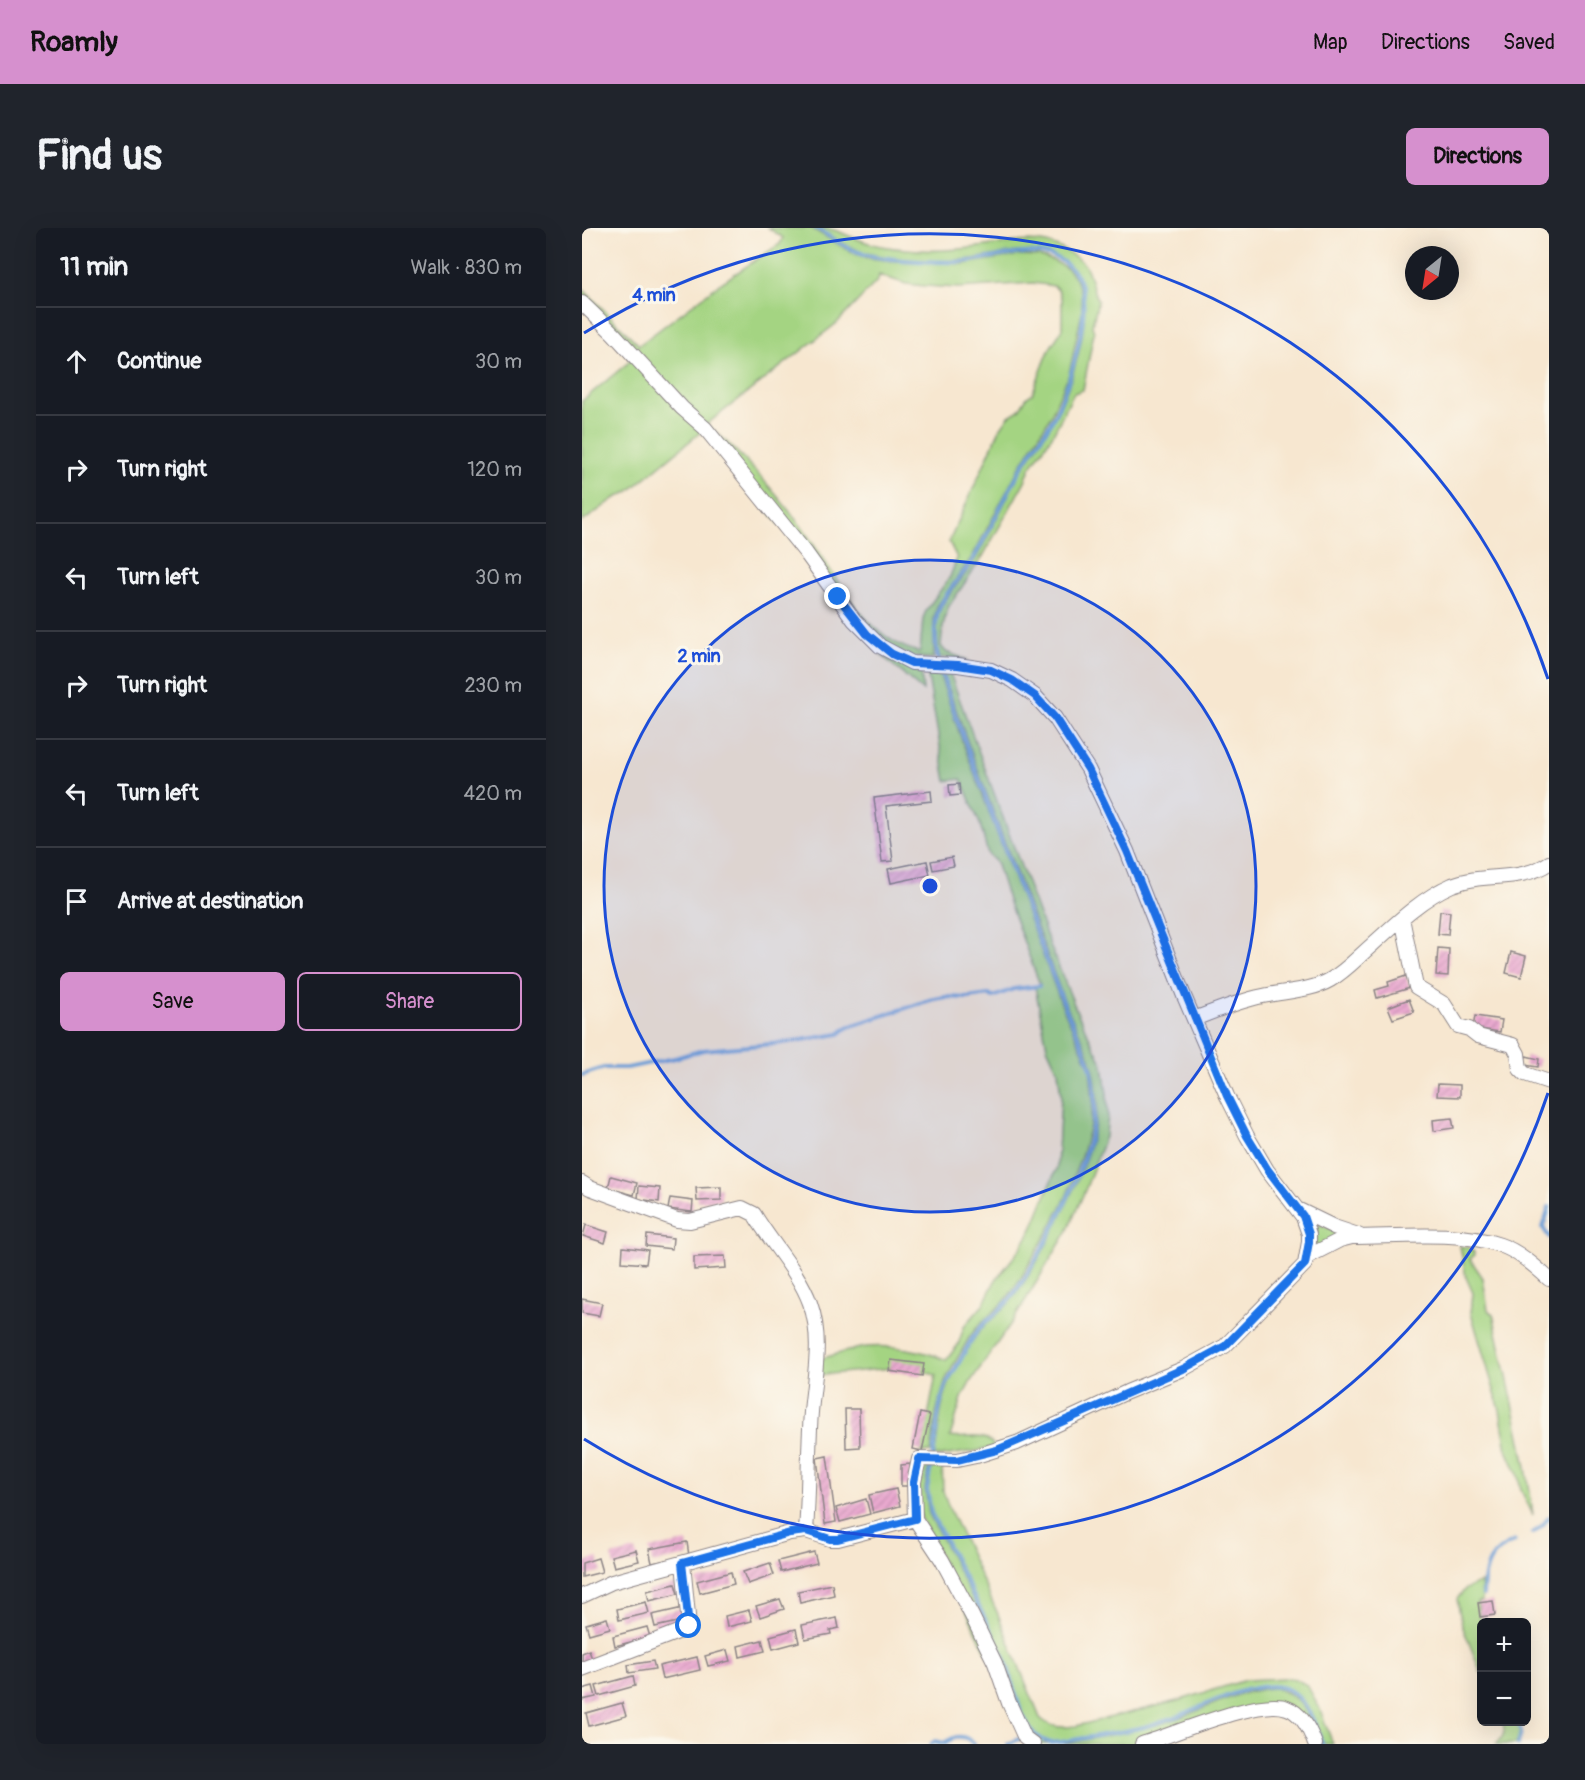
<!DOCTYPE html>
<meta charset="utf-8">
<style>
body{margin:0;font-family:Pangolin,sans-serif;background:#20242c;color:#f1f3f6}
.controls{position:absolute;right:18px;bottom:18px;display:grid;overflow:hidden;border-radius:9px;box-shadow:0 6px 24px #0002}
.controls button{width:54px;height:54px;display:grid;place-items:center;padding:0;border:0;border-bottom:2px solid #363941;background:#171b24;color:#f1f3f6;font:30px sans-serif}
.compass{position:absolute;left:823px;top:18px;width:54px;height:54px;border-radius:50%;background:#171b24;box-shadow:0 6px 24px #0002;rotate:210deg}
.stop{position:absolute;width:18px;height:18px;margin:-14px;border:4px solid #1a73e8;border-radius:50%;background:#fff}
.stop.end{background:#1a73e8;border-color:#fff;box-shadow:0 2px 6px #0008}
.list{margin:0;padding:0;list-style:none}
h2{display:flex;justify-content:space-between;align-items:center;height:78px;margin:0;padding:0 24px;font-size:26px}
h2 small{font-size:20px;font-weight:400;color:#9ea1a6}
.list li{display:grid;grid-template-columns:39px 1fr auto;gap:18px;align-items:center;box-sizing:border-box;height:108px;padding:0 24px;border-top:2px solid #363941}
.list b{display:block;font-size:22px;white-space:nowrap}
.list em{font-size:20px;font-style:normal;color:#9ea1a6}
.actions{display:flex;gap:12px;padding:18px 24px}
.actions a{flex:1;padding:14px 0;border:2px solid #d690ce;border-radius:9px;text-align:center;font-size:21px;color:#d690ce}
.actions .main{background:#d690ce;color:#111}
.icon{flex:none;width:33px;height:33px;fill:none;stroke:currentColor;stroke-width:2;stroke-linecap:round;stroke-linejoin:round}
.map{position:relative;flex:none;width:967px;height:1516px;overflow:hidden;border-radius:9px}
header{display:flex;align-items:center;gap:36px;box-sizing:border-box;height:84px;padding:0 30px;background:#d690ce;color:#111}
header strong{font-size:28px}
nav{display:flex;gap:33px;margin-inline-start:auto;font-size:21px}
.intro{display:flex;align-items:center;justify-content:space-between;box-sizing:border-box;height:144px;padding:0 36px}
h1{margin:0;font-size:42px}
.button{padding:15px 27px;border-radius:9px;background:#d690ce;color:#111;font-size:21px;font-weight:700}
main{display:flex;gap:36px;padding:0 36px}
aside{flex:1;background:#171b24;border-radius:9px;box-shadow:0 6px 24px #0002}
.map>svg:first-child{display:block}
.green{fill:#a4d482;stroke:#637b5e;stroke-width:1.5;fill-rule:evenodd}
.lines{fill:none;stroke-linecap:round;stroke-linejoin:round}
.stream{stroke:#6b9ed6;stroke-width:4}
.building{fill:url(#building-hatch)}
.minor-casing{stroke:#8c8486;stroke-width:16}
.minor{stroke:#fff;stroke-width:14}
.route{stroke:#1a73e8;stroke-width:8}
.ring{fill:none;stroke:#1d4ed8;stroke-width:3}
.centre{fill:#1d4ed8;stroke:#fbf7ec;stroke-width:3}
.ring-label{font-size:18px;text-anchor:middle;font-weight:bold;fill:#1d4ed8;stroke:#fbf7ec;stroke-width:6;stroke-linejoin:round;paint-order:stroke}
</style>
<header>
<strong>Roamly</strong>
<nav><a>Map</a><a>Directions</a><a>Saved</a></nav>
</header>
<div class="intro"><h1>Find us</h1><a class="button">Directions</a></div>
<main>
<aside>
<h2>11 min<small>Walk · 830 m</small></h2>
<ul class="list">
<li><svg class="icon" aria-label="ahead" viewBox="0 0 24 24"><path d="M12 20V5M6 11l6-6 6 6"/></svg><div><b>Continue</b></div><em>30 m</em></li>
<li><svg class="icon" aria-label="right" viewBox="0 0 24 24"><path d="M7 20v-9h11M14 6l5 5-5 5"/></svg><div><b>Turn right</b></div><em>120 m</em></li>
<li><svg class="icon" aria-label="left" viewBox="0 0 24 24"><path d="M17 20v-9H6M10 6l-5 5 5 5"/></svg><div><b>Turn left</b></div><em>30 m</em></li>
<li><svg class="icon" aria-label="right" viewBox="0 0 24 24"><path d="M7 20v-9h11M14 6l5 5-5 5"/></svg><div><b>Turn right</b></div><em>230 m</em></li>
<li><svg class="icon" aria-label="left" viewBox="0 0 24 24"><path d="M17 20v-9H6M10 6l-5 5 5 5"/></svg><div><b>Turn left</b></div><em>420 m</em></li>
<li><svg class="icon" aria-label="arrive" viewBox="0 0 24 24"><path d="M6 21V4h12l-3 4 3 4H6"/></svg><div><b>Arrive at destination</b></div></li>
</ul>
<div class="actions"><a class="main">Save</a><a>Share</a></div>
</aside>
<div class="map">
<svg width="967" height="1516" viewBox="0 0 967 1516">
<defs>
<pattern id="building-hatch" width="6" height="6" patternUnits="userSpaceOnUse" patternTransform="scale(1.5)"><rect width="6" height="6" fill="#e9a9cf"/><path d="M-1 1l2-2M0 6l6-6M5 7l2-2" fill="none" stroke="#c891b3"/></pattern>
</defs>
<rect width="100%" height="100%" fill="#fbf7ec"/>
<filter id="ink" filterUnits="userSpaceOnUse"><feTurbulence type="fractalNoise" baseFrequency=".0167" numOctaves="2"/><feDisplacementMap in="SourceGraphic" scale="12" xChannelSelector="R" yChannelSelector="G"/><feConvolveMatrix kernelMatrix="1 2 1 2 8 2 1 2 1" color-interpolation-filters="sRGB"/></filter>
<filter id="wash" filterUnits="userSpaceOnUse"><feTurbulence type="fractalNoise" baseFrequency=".008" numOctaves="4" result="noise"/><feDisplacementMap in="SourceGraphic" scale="24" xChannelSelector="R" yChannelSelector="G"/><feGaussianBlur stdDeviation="1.35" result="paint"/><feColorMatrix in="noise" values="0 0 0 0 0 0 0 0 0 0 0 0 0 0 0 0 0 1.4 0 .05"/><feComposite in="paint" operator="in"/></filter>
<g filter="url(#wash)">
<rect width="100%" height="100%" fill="#f7e7d0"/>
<path class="green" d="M186,0H229L271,25L286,30L311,33L381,36L438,27L457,28L472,33L485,40L494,51L499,65L500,84L487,146L468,190L438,238L390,329L355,378L352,390V430C325,432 310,418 287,404L52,121L0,67V60L57,117L139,55L198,16L201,10ZM297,47L324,56L343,58L376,60L451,55L472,58L477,63L480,72V102L468,120L450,166L445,169L437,182L427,188L418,201L367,314L375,330L368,349L345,381L341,390L338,424C283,413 252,343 221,301C193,263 161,227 125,196L255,95L296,52Z
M236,0C255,0 258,5 275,11C290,17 307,20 324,21C348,24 373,22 397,19C418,17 444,10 465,15C476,18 493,27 501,35C510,44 509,61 516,73L510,98L512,104L501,162L492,165L470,208L448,240L443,253L401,328L367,378C361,392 360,404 359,418L364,424L386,432L357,429C356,414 351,394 359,380C368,363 383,348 393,332C410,303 423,272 439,243C449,226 462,210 471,193C490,159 520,70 489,39C459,10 415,30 379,32C350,34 318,32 289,26C269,22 253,10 236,0Z
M45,126L120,203L46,264L32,271L0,294V173L48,133Z
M298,426L323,439L339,441L341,463Z
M366,440L469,720L496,786L521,837L525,866L526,888L524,906L504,960L485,1004L432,1091L389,1153L380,1170L368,1209C385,1212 404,1202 413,1220L352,1229C357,1204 357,1178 368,1154C374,1140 388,1115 398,1103C406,1093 418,1085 427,1075C451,1045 470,1008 486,973C499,946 516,903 515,873C515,828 495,806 480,767C441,658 397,552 361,443Z
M356,442L379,510L480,778L508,840L511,875L508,897L500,926L484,969L466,1004L439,1050L423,1073L396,1098L387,1110L364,1151L354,1185L349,1224L339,1225L354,1147L320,1139L238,1147V1131C253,1127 269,1121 285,1119C310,1117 341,1122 364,1132L376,1117L382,1099L401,1077L413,1053L438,1021L450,1001L475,939L479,868L476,843L465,819L453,759L458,757L426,672L414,634L406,626L398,596L379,551L364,553L345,443Z
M729,993L764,1007L731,1022Z
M878,1018C886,1019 890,1019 893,1027L888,1031L901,1050L906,1082L911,1086C925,1153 943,1219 951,1287L939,1262L936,1247L925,1222L918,1182L889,1085L891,1065L884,1049Z
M347,1235L343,1261L347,1286L421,1430L437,1485L444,1498L451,1507L466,1516H455L445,1509L335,1281L337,1238Z
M350,1235H360L361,1263L367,1280L415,1384L458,1490C469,1500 479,1500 494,1498L595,1473L664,1452L702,1450L715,1452L725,1457L737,1479L751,1516H741C735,1497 725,1467 703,1460C672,1451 630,1473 602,1485C589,1490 575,1494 562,1498C535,1504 507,1508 480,1513L469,1514L462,1511L453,1505L447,1497L440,1484L424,1429L350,1285L346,1261Z
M899,1354L900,1373L895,1374L898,1393L903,1394H900L899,1445L880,1397L875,1371L883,1361Z
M692,1460C722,1467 728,1490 738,1516L705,1477L551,1516H482C521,1508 561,1503 599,1489C630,1478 658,1462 692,1460Z
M920,1494H936L938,1504L935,1516H914C921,1510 925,1503 920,1494Z"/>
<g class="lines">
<path class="stream" d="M234,0C251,11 269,24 290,28C318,33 348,34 376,34C414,33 467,7 494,47C515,78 486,160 471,191C461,209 447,225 437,244C422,271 409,300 393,328C383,346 359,368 355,387C348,420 363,455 373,486C385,521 399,555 411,590C434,651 457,713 481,774C495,810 512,829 513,870C515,925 461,1027 428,1071C420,1081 409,1089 400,1098C388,1110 383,1125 375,1138C373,1143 369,1147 367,1152C355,1175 355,1203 351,1228
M0,847L22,840H45L93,830L121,822L201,815L257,806L266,799L348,772L363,769L386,770L407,767L411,769L432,761L457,758
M967,979L961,1000L967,1009
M349,1236L345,1261L349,1285L423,1430L439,1484L446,1497L452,1506L461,1512L469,1515L480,1514C507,1509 535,1505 562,1499C575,1495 589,1491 601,1486C627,1476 680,1448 707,1462C725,1473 734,1497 740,1516
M951,1305L960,1298L967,1289
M901,1367C902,1339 907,1324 933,1313
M903,1392L904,1394
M349,1516L353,1513L362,1515C373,1508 382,1505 392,1516
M426,1516L439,1510
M936,1516L939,1504L937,1494"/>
</g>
<g id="blocks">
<path class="building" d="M377,556L378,567L368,568L367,557Z
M349,563L350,573L304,578L311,633L300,634L292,570Z
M370,629L372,638L351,642L349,633Z
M345,633L348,647L309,655L306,641Z
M858,683L868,684L866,707L856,706Z
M856,720L867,721L866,748L854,747Z
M929,724L944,728L939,749L924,745Z
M824,748L828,760L795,770L793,762L807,758L806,754Z
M827,771L832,784L811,791L806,779Z
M893,788L920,792L918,804L891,800Z
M944,828L957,831L956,839L942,837Z
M856,856L878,857V869L855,868Z
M870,890L872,900L852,903L851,892Z
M29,948L55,955L52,967L26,960Z
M57,958L78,960L77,974L56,971Z
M139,959V972L115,973L114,960Z
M88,970L111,973L110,984L86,981Z
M4,997L26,1004L23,1015L1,1008Z
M65,1007L91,1010L90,1021L64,1018Z
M41,1019L66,1022L64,1036L40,1034Z
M143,1028L144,1040L112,1042V1029Z
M0,1071L20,1075L17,1088L0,1085Z
M309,1132L342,1136L340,1148L307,1143Z
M263,1181H277L278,1219L264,1220Z
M338,1185L348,1187L340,1223L331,1221Z
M245,1228L254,1294L243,1296L235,1230Z
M328,1236V1258H319V1237Z
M314,1261L318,1278L291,1285L287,1267Z
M284,1271L288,1286L258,1294L254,1280Z
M105,1314L107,1328L70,1335L67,1321Z
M54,1322L57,1333L32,1339L29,1328Z
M232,1324L235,1335L199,1344L196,1333Z
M16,1330L20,1344L0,1349V1335Z
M188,1335L192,1347L166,1356L161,1344Z
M149,1344L152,1356L118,1365L115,1353Z
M93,1356L96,1366L67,1373L65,1363Z
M250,1356L252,1367L218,1375L216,1363Z
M198,1371L202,1381L178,1389L174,1378Z
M911,1373L913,1387L898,1389L896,1375Z
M64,1374L67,1385L37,1392L35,1381Z
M101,1380L104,1392L73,1399L70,1387Z
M167,1382L170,1393L145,1399L143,1388Z
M25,1390L28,1400L7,1406L4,1396Z
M255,1390L257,1400L248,1402L249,1406L223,1411L220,1397Z
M65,1399L68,1409L33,1418L31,1408Z
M214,1401L217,1414L191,1421L188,1408Z
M180,1412L183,1423L158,1429L156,1418Z
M7,1422L11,1434L0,1437V1425Z
M145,1422L148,1433L126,1438L123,1428Z
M115,1429L118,1442L80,1451L77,1438Z
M71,1433L73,1441L47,1445L46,1437Z
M51,1448L53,1458L17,1468L14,1458Z
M11,1458L14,1469L0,1472V1461Z
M40,1475L44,1488L7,1498L4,1485Z"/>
</g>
</g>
<g filter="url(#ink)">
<use href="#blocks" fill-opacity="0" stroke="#8c8486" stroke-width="1.5"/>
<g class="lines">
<g class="minor-casing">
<path id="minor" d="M0,75L32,106L100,180L123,200L224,325L272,392L298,418L330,435L376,437L409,442L430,452L453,468L473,490L506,541L545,623L602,768L645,868L665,908L685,942L721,989L727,1006V1014L723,1036L643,1118L601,1141L545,1164L435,1215L394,1228L375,1232L337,1231L332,1254L333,1291L360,1332L390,1388L413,1435L427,1475L438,1499L443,1510L451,1516
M820,690L834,759L862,776L876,798L887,801L896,808L931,817L936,826L938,841L943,846L967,854
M612,791C635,782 657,773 681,768C703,763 729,763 748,752C764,743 776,729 790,717C814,695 840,670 870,657C902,644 938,655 967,635
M0,955L8,960L95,992L108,993L160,980L172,986C189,1015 217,1044 228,1075C241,1111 232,1148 229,1184C226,1224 227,1264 224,1303
M717,982L752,999L776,1007
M725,1029L758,1012L770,1009C816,1009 874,1002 918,1017C936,1023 953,1038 967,1051
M0,1368L30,1354L208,1305L224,1303L248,1311H256L333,1291
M0,1441L101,1402L107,1398L101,1335
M560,1516C591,1507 678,1469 705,1480C719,1485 728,1502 733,1516"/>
</g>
<use href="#minor" class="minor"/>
</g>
</g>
<g class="lines" filter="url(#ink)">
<path class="route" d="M107,1398L100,1335L208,1305L224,1303L248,1311H256L333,1291L332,1254L337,1231L375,1232L415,1222L601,1141L643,1118L723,1036L727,1014V1006L721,988L686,942L665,908L645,868L545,623L506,541L473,490L453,468L430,452L409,442L376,437L330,435L310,426L285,406L256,369"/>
</g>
<circle cx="348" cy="658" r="326" fill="#1d4ed8" fill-opacity=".12"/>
<g class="ring">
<circle cx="348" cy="658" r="326"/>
<path d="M966 865A652 652 0 0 1 2 1211M2 105A652 652 0 0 1 966 451"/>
</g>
<circle cx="348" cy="658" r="9" class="centre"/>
<g class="ring-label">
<text x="72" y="73">4 min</text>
<text x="117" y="434">2 min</text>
</g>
</svg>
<div class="controls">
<button>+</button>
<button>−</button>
</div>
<svg class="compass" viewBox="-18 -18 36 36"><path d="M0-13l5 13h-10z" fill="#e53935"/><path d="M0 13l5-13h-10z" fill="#9ea1a6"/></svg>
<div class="stop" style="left:107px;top:1398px"></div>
<div class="stop end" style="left:256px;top:369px"></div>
</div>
</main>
